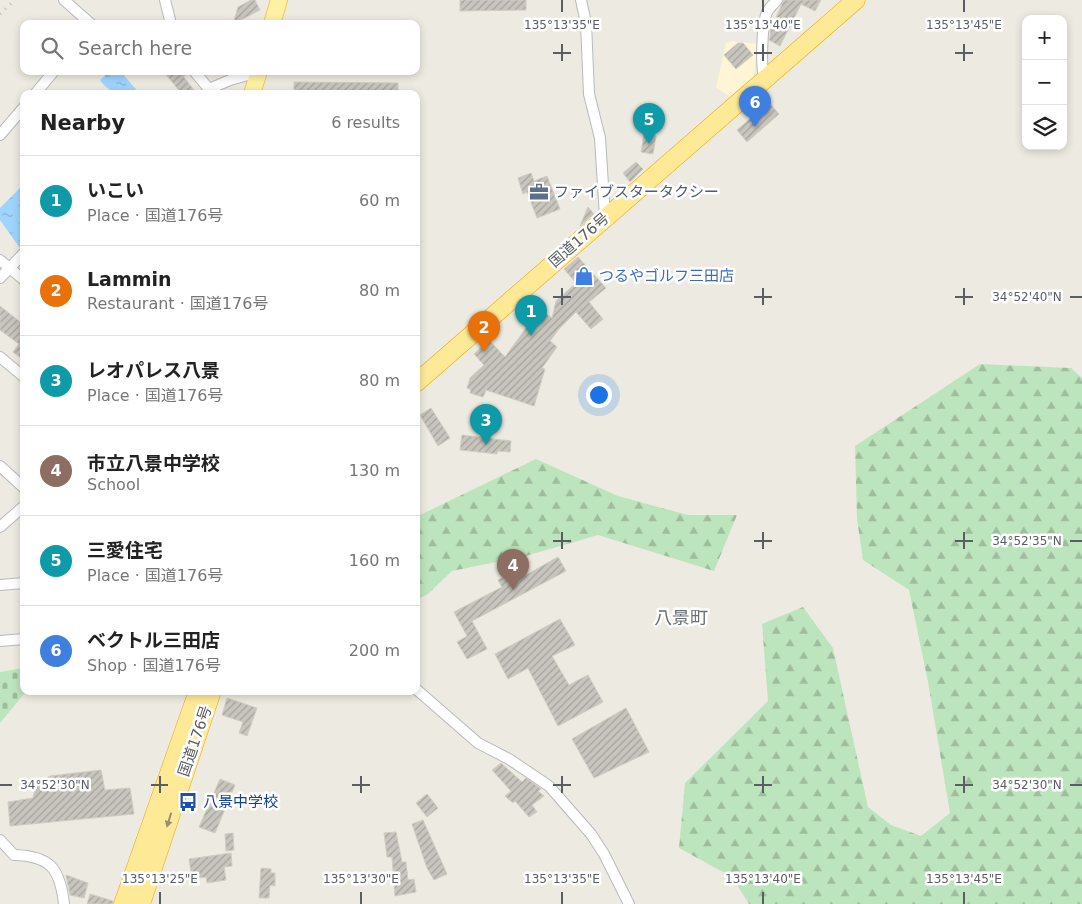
<!DOCTYPE html>
<meta charset="utf-8">
<style>
body{margin:0;font-family:"DejaVu Sans","Noto Sans JP",sans-serif;background:#f6f6f6;color:#222}
.controls{position:absolute;right:15px;top:15px;display:grid;overflow:hidden;border-radius:10px;box-shadow:0 2px 8px #0003}
.controls button{width:45px;height:45px;display:grid;place-items:center;padding:0;border:0;border-bottom:1px solid #e0e0e0;background:#fff;color:#222;font:25px sans-serif}
.you{position:absolute;left:598px;top:394px;width:18px;height:18px;margin:-12px;border:4px solid #fff;border-radius:50%;background:#1a73e8;box-shadow:0 0 0 8px #1a73e833}
.badge{display:grid;place-items:center;width:32px;height:32px;border-radius:50%;background:#d93025;color:#fff;font-size:16px;font-weight:700}
.pin{position:absolute;translate:-50% -41px;filter:drop-shadow(0 1px 2px #0008)}
.pin::after{content:'';position:absolute;top:26px;width:18px;height:15px;background:inherit;clip-path:polygon(0 0,100% 0,50% 100%)}
.list{margin:0;padding:0;list-style:none}
h2{display:flex;justify-content:space-between;align-items:center;height:65px;margin:0;padding:0 20px;font-size:21px}
h2 small{font-size:16px;font-weight:400;color:#767676}
.list li{display:grid;grid-template-columns:32px 1fr auto;gap:15px;align-items:center;box-sizing:border-box;height:90px;padding:0 20px;border-top:1px solid #e0e0e0}
.list b{display:block;font-size:19px;white-space:nowrap}
.list p{margin:0;font-size:16px;white-space:nowrap;color:#767676}
.list em{font-size:16px;font-style:normal;color:#767676}
.icon{flex:none;width:28px;height:28px;fill:none;stroke:currentColor;stroke-width:2;stroke-linecap:round;stroke-linejoin:round}
.map{position:relative;flex:none;width:1082px;height:904px;overflow:hidden}
.search{position:absolute;background:#fff;box-shadow:0 2px 8px #0003;left:20px;top:20px;width:400px;height:55px;display:flex;align-items:center;gap:12px;box-sizing:border-box;padding:0 18px;border-radius:10px;color:#767676;font-size:19px}
.panel{position:absolute;background:#fff;box-shadow:0 2px 8px #0003;left:20px;top:90px;width:400px;height:605px;border-radius:10px}
.map>svg:first-child{display:block}
.commercial{fill:#fef5d5}
.forest{fill:url(#forest-firs)}
.cemetery{fill:url(#cemetery-stones)}
.water{fill:url(#water-ripples)}
.building{fill:url(#building-hatch);stroke:#d2ccc0}
.lines{fill:none;stroke-linecap:round;stroke-linejoin:round}
.minor-casing{stroke:#b7b9be;stroke-width:12}
.primary-casing{stroke:#f3c954;stroke-width:18}
.trunk-casing{stroke:#eea700;stroke-width:19}
.minor{stroke:#fff;stroke-width:10}
.primary{stroke:#fff1a4;stroke-width:16}
.trunk{stroke:#feea96;stroke-width:18}
.rail{stroke:#b3b4b4;stroke-width:3;stroke-dasharray:1 6;stroke-linecap:butt}
.oneway{fill:#938f75}
.ticks{fill:none;stroke:#5a5e63;stroke-width:2}
.labels{text-anchor:middle;stroke-width:5;stroke-linejoin:round;paint-order:stroke}
.service-label{font-size:15px;fill:#4e5e75;stroke:#fff;text-anchor:start}
.street-label{font-size:15px;fill:#5a5e63;stroke:#fff}
.shop-label{font-size:15px;fill:#366cbe;stroke:#fff;text-anchor:start}
.transit-label{font-size:15px;fill:#164399;stroke:#fff;text-anchor:start}
.quarter-label{font-size:18px;fill:#6b7075;stroke:#fff}
.ticks-label{font-size:12px;text-anchor:middle;fill:#5a5e63;stroke:#fff;stroke-width:5;stroke-linejoin:round;paint-order:stroke}
</style>
<div class="map">
<svg width="1082" height="904" viewBox="0 0 1082 904">
<defs>
<pattern id="forest-firs" width="22" height="20" patternUnits="userSpaceOnUse" patternTransform="scale(1.25)"><rect width="22" height="20" fill="#bde5bd"/><path d="M5 1l3.5 6h-7zM16 11l3.5 6h-7z" fill="#9dbd9d"/></pattern>
<pattern id="cemetery-stones" width="16" height="16" patternUnits="userSpaceOnUse" patternTransform="scale(1.25)"><rect width="16" height="16" fill="#bde5bd"/><path d="M2 7V4a2 2 0 0 1 4 0v3zM10 15v-3a2 2 0 0 1 4 0v3z" fill="#9dbd9d"/></pattern>
<pattern id="water-ripples" width="26" height="14" patternUnits="userSpaceOnUse" patternTransform="scale(1.25)"><rect width="26" height="14" fill="#9fd4ff"/><path d="M2 4q2-2 4 0t4 0M15 11q2-2 4 0t4 0" fill="none" stroke="#85afd2"/></pattern>
<pattern id="building-hatch" width="6" height="6" patternUnits="userSpaceOnUse" patternTransform="scale(1.25)"><rect width="6" height="6" fill="#c8c5be"/><path d="M-1 1l2-2M0 6l6-6M5 7l2-2" fill="none" stroke="#a5a39e"/></pattern>
</defs>
<rect width="100%" height="100%" fill="#edebe1"/>
<path class="commercial" d="M732,41L757,44L754,77L730,97L716,87L726,43Z"/>
<path class="forest" d="M980,364L1071,368L1082,378V904H749L732,877L679,848L685,783L768,701L762,624L803,607L833,648L868,807L891,825L921,836L950,813L928,682L909,590L863,560L857,519L855,446Z
M536,459L618,496L688,515H737L714,571L598,535L526,556L452,571L428,594L416,600V517Z"/>
<path class="cemetery" d="M24,668V691H31L24,694L0,723V672Z"/>
<path class="water" d="M110,71L121,72L140,94C123,94 110,95 100,80Z
M24,184V245L20,248L0,220V208Z"/>
<path class="building" d="M251,0H255L260,10L233,24L238,7Z
M460,0H526V10L460,11Z
M784,0H821L815,11L801,4L780,46L769,40L770,37L771,28Z
M738,43H743L753,55L736,69L724,55Z
M163,71H187L188,74L183,76L197,94H182Z
M294,82L398,83V94H294Z
M766,99L779,114L747,142L737,130L758,112L755,109Z
M644,134L656,136L653,154L641,152Z
M636,162L643,169L630,182L623,173Z
M531,173L534,181L547,176L560,209L537,218L527,192L523,194L518,178Z
M588,207L594,214L580,226Z
M578,257L606,288L589,302L603,319L591,329L576,312L559,329L550,341L557,347L542,368L545,369L534,406L486,390L483,397L470,393L471,390L467,388L470,378L484,365L474,354L489,340L505,357L529,324L520,317L531,303L552,318L556,301L576,283L564,269Z
M0,306L24,325V360L13,352L19,344L0,330Z
M431,408L450,438L438,446L420,415Z
M462,435L511,441L510,452L498,451L497,454L460,450Z
M558,557L566,571L472,621L487,649L467,659L457,642L467,636L454,612L502,587L498,580L513,572L517,580Z
M560,619L575,645L552,656L569,685L588,675L603,702L558,726L528,668L508,679L495,654Z
M227,698L257,708L247,736L239,733L243,722L222,715Z
M626,708L649,752L594,778L572,739Z
M501,763L522,782L526,778L541,789L538,791L544,796L532,805L537,812L529,817L515,801L513,803L505,796L511,791L492,770Z
M101,770L105,790L130,788L134,814L10,826L8,802L33,798L36,785L50,776Z
M220,779L235,785L215,833L199,827Z
M427,794L438,808L427,817L416,803Z
M423,820L447,874L434,880L427,868L412,824Z
M396,832L402,862H406L408,880L414,879L416,892L395,896L392,857H387L384,833Z
M233,833L234,850L226,851L225,834Z
M231,853L232,866L224,867L226,880L207,883L206,877L192,879L189,859Z
M261,868L271,869V873H275V886L270,885L269,898H259Z
M66,875L88,883L84,898L70,895Z
M90,894L113,901V904H87Z"/>
<g class="lines">
<g class="minor-casing">
<path id="minor" d="M64,0L91,24
M165,0L171,24
M581,0L586,23L589,94L600,138L605,217
M194,71L209,89L230,80L258,72
M765,79C760,68 762,25 767,12C769,8 774,4 777,0
M35,94L54,71
M0,135L24,107
M0,260L24,280
M0,278L24,253
M0,357L24,377
M0,466L24,488
M0,527L24,506
M0,585L24,583
M0,641L24,639
M416,689L478,743L509,759L549,786L591,834L604,854L629,904
M0,840L14,855C50,856 60,868 64,904"/>
</g>
<g class="primary-casing">
<path id="primary" d="M272,24L279,0
M252,94L259,71"/>
</g>
<g class="trunk-casing">
<path id="trunk" d="M416,383L856,0
M123,904L198,691
M141,904L212,691"/>
</g>
<use href="#minor" class="minor"/>
<use href="#primary" class="primary"/>
<use href="#trunk" class="trunk"/>
<path class="rail" d="M0,14L15,0"/>
</g>
<defs><path id="oneway-solid" d="M-6-.8H1V-3.2L6.5 0L1 3.2V.8H-6Z" transform="scale(1.25)"/></defs>
<use class="oneway" href="#oneway-solid" transform="translate(169 820) rotate(107)"/>
<path class="ticks" d="M562,0V12M763,0V12M964,0V12M562,44V61M763,44V61M964,44V61M553,53H571M754,53H772M955,53H973M562,288V305M763,288V305M964,288V305M553,297H571M754,297H772M955,297H973M1070,297H1082M562,532V549M763,532V549M964,532V549M553,541H571M754,541H772M955,541H973M1070,541H1082M160,776V793M361,776V793M562,776V793M763,776V793M964,776V793M0,785H12M151,785H168M352,785H370M553,785H571M754,785H772M955,785H973M1070,785H1082M160,892V904M361,892V904M562,892V904M763,892V904M964,892V904"/>
<defs>
<g id="office-bare" transform="scale(1.5)"><path d="M-6-3h4V-5.5h4V-3h4V5H-6ZM-1-4.5V-3h2v-1.5ZM-6 0V1H6V0Z" fill="#5c6f8a" stroke="#fff" stroke-width="2.5" paint-order="stroke"/></g>
<g id="shop-bare" transform="scale(1.5)"><path d="M-5-2.5h2.3a2.7 3.5 0 0 1 5.4 0H5L5.5 6h-11ZM-1.5-2.5h3a1.5 2.3 0 0 0-3 0Z" fill="#3f7fe0" stroke="#fff" stroke-width="2.5" paint-order="stroke"/></g>
<g id="bus-bare" transform="scale(1.5)"><path d="M-5-6H5V4H4V6H2V4H-2V6H-4V4H-5ZM-3.5-4V0h7V-4ZM-3.5 1.2v1.5H-2V1.2ZM2 1.2v1.5H3.5V1.2Z" fill="#1a4fb4" stroke="#fff" stroke-width="2.5" paint-order="stroke"/></g>
</defs>
<g fill-rule="evenodd">
<use href="#office-bare" x="539" y="192"/>
<use href="#shop-bare" x="584" y="276"/>
<use href="#bus-bare" x="188" y="802"/>
</g>
<g class="labels">
<g class="service-label">
<text x="554" y="197">ファイブスタータクシー</text>
</g>
<g class="street-label">
<text transform="translate(579 240) rotate(-41)" y="5">国道176号</text>
<text transform="translate(195 741) rotate(-71)" y="5">国道176号</text>
</g>
<g class="shop-label">
<text x="599" y="281">つるやゴルフ三田店</text>
</g>
<g class="transit-label">
<text x="203" y="807">八景中学校</text>
</g>
<g class="quarter-label">
<text x="681" y="624">八景町</text>
</g>
</g>
<g class="ticks-label">
<text x="562" y="29">135°13'35"E</text>
<text x="763" y="29">135°13'40"E</text>
<text x="964" y="29">135°13'45"E</text>
<text x="1027" y="301">34°52'40"N</text>
<text x="1027" y="545">34°52'35"N</text>
<text x="55" y="789">34°52'30"N</text>
<text x="1027" y="789">34°52'30"N</text>
<text x="160" y="883">135°13'25"E</text>
<text x="361" y="883">135°13'30"E</text>
<text x="562" y="883">135°13'35"E</text>
<text x="763" y="883">135°13'40"E</text>
<text x="964" y="883">135°13'45"E</text>
</g>
</svg>
<div class="controls">
<button>+</button>
<button>−</button>
<button><svg class="icon" aria-label="layers" viewBox="0 0 24 24"><path d="M12 4l9 5-9 5-9-5zM3 14l9 5 9-5"/></svg></button>
</div>
<div class="you"></div>
<div class="pin badge" style="left:531px;top:336px;background:#0f9aa8">1</div>
<div class="pin badge" style="left:484px;top:352px;background:#e8710a">2</div>
<div class="pin badge" style="left:486px;top:445px;background:#0f9aa8">3</div>
<div class="pin badge" style="left:513px;top:590px;background:#8d6e63">4</div>
<div class="pin badge" style="left:649px;top:144px;background:#0f9aa8">5</div>
<div class="pin badge" style="left:755px;top:127px;background:#3f7fe0">6</div>
<div class="search"><svg class="icon" aria-label="search" viewBox="0 0 24 24"><circle cx="10" cy="10" r="6"/><path d="M15 15l6 6"/></svg>Search here</div>
<section class="panel">
<h2>Nearby<small>6 results</small></h2>
<ul class="list">
<li><span class="badge" style="background:#0f9aa8">1</span><div><b>いこい</b><p>Place · 国道176号</p></div><em>60 m</em></li>
<li><span class="badge" style="background:#e8710a">2</span><div><b>Lammin</b><p>Restaurant · 国道176号</p></div><em>80 m</em></li>
<li><span class="badge" style="background:#0f9aa8">3</span><div><b>レオパレス八景</b><p>Place · 国道176号</p></div><em>80 m</em></li>
<li><span class="badge" style="background:#8d6e63">4</span><div><b>市立八景中学校</b><p>School</p></div><em>130 m</em></li>
<li><span class="badge" style="background:#0f9aa8">5</span><div><b>三愛住宅</b><p>Place · 国道176号</p></div><em>160 m</em></li>
<li><span class="badge" style="background:#3f7fe0">6</span><div><b>ベクトル三田店</b><p>Shop · 国道176号</p></div><em>200 m</em></li>
</ul>
</section>
</div>
